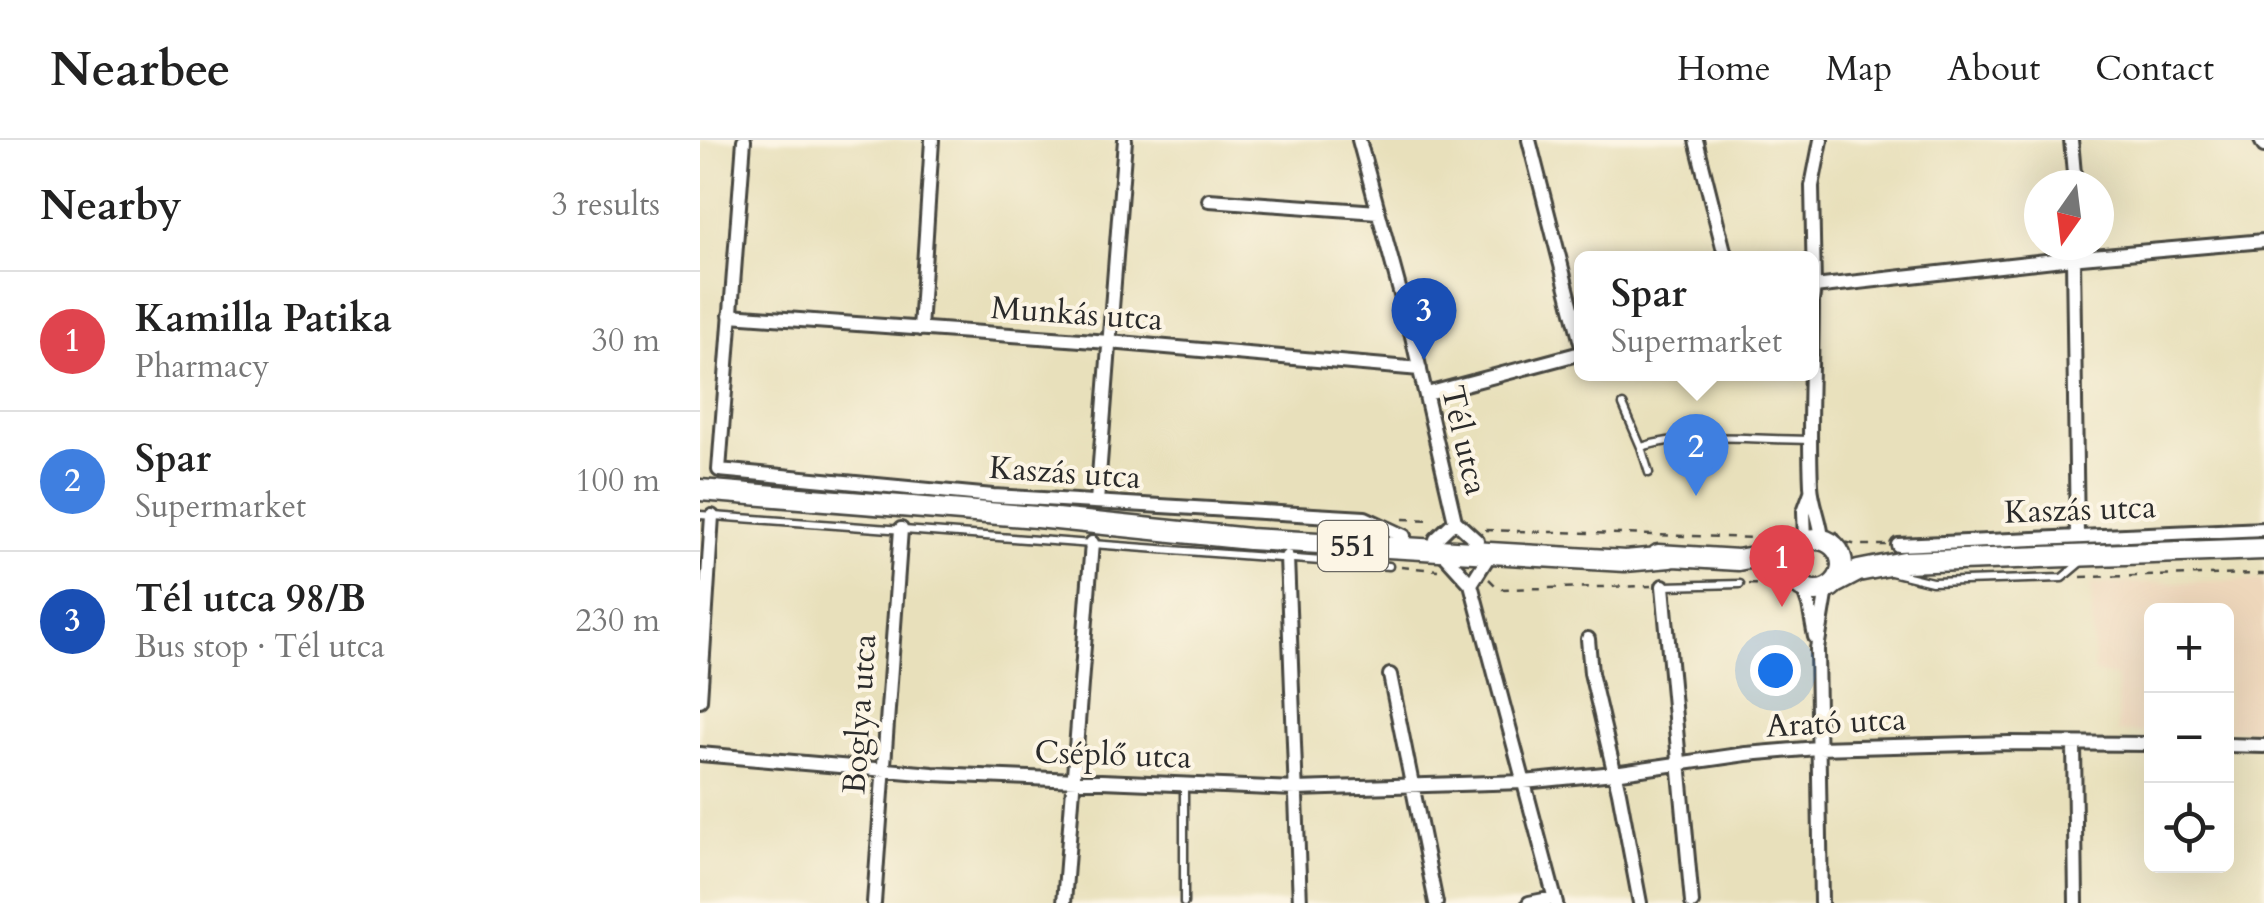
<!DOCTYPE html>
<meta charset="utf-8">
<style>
body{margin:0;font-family:Cardo,serif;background:#f2f2f2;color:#222}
.controls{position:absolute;right:30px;bottom:30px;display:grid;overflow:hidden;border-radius:15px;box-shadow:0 10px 40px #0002}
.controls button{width:90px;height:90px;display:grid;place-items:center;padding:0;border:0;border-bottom:2px solid #e0e0e0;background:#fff;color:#222;font:50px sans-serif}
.compass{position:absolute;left:1324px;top:30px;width:90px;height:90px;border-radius:50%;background:#fff;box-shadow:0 10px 40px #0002;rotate:194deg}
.you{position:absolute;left:1075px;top:530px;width:35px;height:35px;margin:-25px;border:8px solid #fff;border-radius:50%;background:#1a73e8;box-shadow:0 0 0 15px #1a73e833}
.badge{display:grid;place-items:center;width:65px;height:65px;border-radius:50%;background:#2563eb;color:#fff;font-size:32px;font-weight:700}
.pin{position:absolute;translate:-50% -82px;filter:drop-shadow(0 2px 5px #0008)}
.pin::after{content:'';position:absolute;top:52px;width:35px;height:30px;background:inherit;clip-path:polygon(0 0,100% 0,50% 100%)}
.popup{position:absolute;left:874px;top:111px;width:245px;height:130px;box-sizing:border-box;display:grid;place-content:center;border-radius:15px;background:#fff;filter:drop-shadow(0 2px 8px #0005);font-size:32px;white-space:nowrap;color:#767676}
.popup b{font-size:38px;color:#222}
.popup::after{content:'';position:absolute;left:50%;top:100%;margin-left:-20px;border:20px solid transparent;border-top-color:#fff}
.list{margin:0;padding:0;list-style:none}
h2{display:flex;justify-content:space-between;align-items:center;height:130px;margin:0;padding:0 40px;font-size:42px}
h2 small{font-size:32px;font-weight:400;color:#767676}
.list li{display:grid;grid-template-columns:65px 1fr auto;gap:30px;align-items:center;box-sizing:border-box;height:140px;padding:0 40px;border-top:2px solid #e0e0e0}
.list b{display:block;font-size:38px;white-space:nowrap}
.list p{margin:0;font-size:32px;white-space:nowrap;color:#767676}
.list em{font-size:32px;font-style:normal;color:#767676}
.icon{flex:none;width:55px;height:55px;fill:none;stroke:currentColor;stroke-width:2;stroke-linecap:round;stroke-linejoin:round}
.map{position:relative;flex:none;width:1564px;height:763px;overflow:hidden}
header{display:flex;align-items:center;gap:60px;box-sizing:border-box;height:140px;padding:0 50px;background:#fff;border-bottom:2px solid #e0e0e0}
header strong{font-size:48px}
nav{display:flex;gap:55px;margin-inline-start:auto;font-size:35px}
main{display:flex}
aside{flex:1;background:#fff}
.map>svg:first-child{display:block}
.built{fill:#eed7bb}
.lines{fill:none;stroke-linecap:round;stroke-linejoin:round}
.lane-casing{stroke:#474641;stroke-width:11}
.street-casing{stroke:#474641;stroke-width:18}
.primary-casing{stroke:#474641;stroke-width:25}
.path{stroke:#474641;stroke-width:2.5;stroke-dasharray:8 8;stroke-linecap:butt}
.lane{stroke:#fff;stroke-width:6}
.street{stroke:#fff;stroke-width:12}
.primary{stroke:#fff;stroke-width:20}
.labels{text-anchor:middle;stroke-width:8;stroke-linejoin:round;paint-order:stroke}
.shield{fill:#fcf5e5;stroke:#6a6863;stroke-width:2.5}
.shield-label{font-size:30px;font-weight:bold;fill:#2b2b2b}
.street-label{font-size:32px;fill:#2b2b2b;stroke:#fcf5e5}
</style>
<header>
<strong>Nearbee</strong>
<nav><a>Home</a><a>Map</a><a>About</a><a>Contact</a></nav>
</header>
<main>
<aside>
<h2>Nearby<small>3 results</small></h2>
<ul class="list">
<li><span class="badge" style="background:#e0444e">1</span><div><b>Kamilla Patika</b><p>Pharmacy</p></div><em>30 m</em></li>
<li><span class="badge" style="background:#3f7fe0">2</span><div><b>Spar</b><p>Supermarket</p></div><em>100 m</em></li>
<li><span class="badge" style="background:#1a4fb4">3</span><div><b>Tél utca 98/B</b><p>Bus stop · Tél utca</p></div><em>230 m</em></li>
</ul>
</aside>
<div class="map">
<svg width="1564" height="763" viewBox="0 0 1564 763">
<rect width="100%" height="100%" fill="#fcf5e5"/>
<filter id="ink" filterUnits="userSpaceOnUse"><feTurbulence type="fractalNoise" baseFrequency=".01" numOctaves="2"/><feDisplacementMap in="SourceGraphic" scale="20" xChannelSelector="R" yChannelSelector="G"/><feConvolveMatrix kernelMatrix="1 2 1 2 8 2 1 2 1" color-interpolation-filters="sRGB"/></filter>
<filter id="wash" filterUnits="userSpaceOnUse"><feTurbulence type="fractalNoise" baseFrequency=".0048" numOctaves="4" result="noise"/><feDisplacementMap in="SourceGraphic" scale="40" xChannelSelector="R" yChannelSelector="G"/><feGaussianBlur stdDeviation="2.25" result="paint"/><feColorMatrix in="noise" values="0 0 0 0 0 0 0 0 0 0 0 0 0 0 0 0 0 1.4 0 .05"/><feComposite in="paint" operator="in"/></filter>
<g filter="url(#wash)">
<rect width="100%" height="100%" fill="#e8e0bb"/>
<path class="built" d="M1564,440V590H1527L1526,470H1452L1451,592H1418L1417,538L1394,533L1391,444Z"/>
</g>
<g filter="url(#ink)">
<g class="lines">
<g class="lane-casing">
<path id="lane" d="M923,265L941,307L949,333
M941,307C994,291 1054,300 1109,300
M0,375L689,426
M1191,432L1232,442L1362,438L1381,422
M965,446L1040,444
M484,645V763"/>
</g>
<g class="street-casing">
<path id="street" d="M44,0L19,330L293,356L665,378L704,396
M659,0L712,196L755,381L777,401
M829,0L881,203
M996,0L1026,119
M1121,0L1112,46L1114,147L1112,162C1112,223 1108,284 1111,345C1112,364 1121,381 1122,399
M1371,0L1375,45
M1561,0L1564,6
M509,60L678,72
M1373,119L1377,397
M1114,147L1381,117L1564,101
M30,175L409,202L720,229
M220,189L232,0
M727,254L881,213
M397,362L425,0
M736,399L755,381
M1105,401L1104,371L1111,352
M1198,405L1564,389
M741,411L771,444L856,763
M587,417L600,763
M771,444L790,414
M963,446L992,763
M1103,448L1109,465L1115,497
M888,499L891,533L919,652L940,763
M690,535L736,763
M0,560L12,376
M1374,604L1376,763
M1526,605L1564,606
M0,614L233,634L596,649L824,642L914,633L1046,614L1117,608L1309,603L1452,604
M174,763L201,389
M364,763L392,403
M829,763L854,758
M1121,763L1117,509L1127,449"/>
</g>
<g class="primary-casing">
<path id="primary" d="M0,350L337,377L549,399L925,421L970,417
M1090 425a26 26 0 1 1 52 0a26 26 0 1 1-52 0Z
M958,415L1038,420L1095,409
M1137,442L1158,431L1204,422L1564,409"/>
</g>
<path class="path" d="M703,379L735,380
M785,390L1057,398
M1136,391L1144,402L1158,405H1187
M701,427L738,430
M1381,437L1564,434
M789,439L799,449L952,446
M1049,444C1065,445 1082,443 1091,457"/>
<use href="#lane" class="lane"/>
<use href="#street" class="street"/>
<use href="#primary" class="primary"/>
</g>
</g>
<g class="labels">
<rect class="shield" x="618" y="381" width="70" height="50" rx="8"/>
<g class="shield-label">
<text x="653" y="416">551</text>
</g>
<g class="street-label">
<text transform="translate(377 173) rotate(4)" y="11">Munkás utca</text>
<text transform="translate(765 300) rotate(77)" y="11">Tél utca</text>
<text transform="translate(365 332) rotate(4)" y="11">Kaszás utca</text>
<text transform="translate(1380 369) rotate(-2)" y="11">Kaszás utca</text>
<text transform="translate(159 574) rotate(-86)" y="11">Boglya utca</text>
<text transform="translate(1136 582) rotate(-3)" y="11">Arató utca</text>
<text transform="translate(413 614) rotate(2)" y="11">Cséplő utca</text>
</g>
</g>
</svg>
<div class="controls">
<button>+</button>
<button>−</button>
<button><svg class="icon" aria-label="locate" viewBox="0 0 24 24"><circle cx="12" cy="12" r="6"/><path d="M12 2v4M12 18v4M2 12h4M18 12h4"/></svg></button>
</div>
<svg class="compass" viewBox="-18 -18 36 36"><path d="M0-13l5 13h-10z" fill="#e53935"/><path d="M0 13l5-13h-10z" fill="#767676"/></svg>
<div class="you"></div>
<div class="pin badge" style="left:1082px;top:467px;background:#e0444e">1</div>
<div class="pin badge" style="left:996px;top:356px;background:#3f7fe0">2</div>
<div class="popup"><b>Spar</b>Supermarket</div>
<div class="pin badge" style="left:724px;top:220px;background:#1a4fb4">3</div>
</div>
</main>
